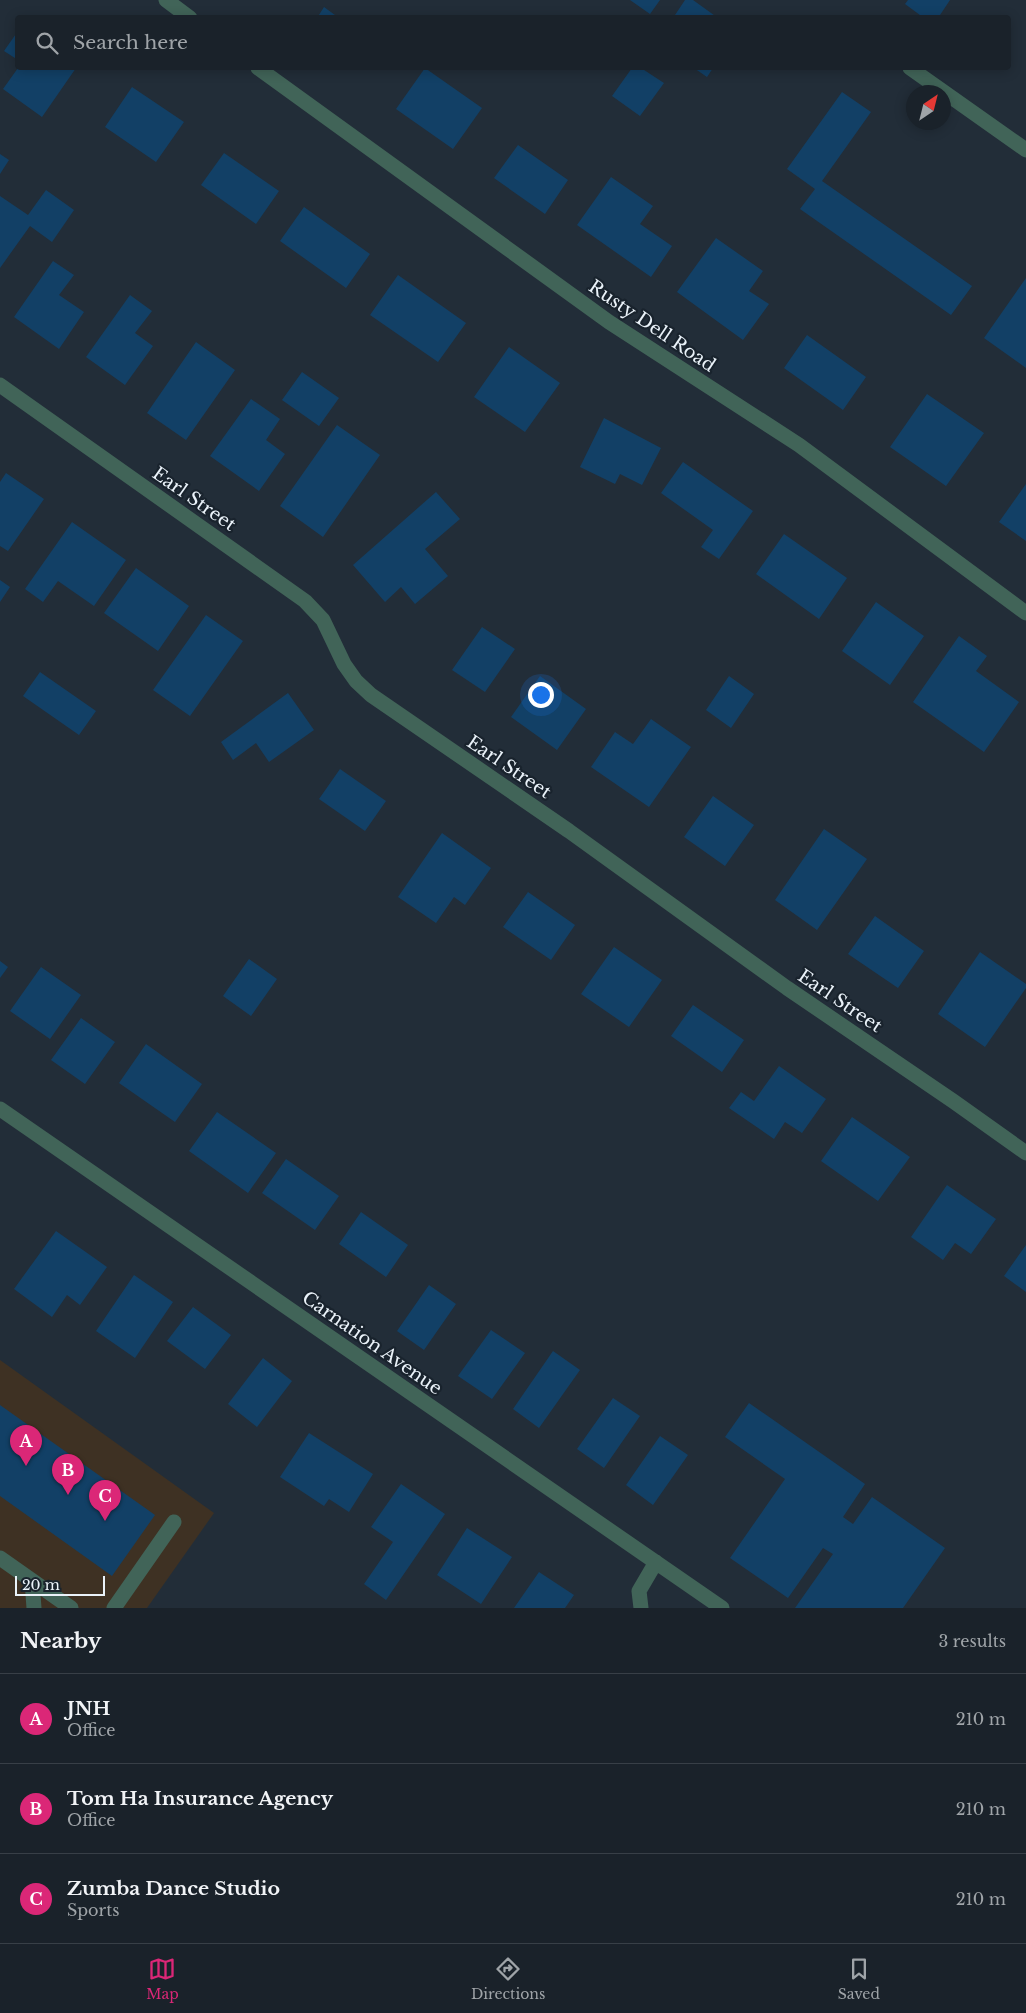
<!DOCTYPE html>
<style>
body{margin:0;font-family:"Libre Baskerville",serif;background:#232a32;color:#f1f3f6}
.compass{position:absolute;left:906px;top:85px;width:45px;height:45px;border-radius:50%;background:#1a222a;box-shadow:0 2px 12px #0003;rotate:35deg}
.scale{position:absolute;left:15px;bottom:12px;width:90px;box-sizing:border-box;padding-left:5px;border:2px solid #eaf2f9;border-top:0;font-size:14px;line-height:18px;white-space:nowrap;color:#eaf2f9;-webkit-text-stroke:4px #19232d;paint-order:stroke}
.you{position:absolute;left:540px;top:694px;width:18px;height:18px;margin:-12px;border:4px solid #fff;border-radius:50%;background:#1a73e8;box-shadow:0 0 0 8px #1a73e833}
.badge{display:grid;place-items:center;width:32px;height:32px;border-radius:50%;background:#db2777;color:#fff;font-size:16px;font-weight:700}
.pin{position:absolute;translate:-50% -41px;filter:drop-shadow(0 1px 2px #0008)}
.pin::after{content:'';position:absolute;top:26px;width:18px;height:15px;background:inherit;clip-path:polygon(0 0,100% 0,50% 100%)}
.list{margin:0;padding:0;list-style:none}
h2{display:flex;justify-content:space-between;align-items:center;height:65px;margin:0;padding:0 20px;font-size:21px}
h2 small{font-size:16px;font-weight:400;color:#9fa4a8}
.list li{display:grid;grid-template-columns:32px 1fr auto;gap:15px;align-items:center;box-sizing:border-box;height:90px;padding:0 20px;border-top:1px solid #383f47}
.list b{display:block;font-size:19px;white-space:nowrap}
.list p{margin:0;font-size:16px;white-space:nowrap;color:#9fa4a8}
.list em{font-size:16px;font-style:normal;color:#9fa4a8}
.icon{flex:none;width:28px;height:28px;fill:none;stroke:currentColor;stroke-width:2;stroke-linecap:round;stroke-linejoin:round}
.map{position:relative;flex:none;width:1026px;height:1608px;overflow:hidden}
.search{position:absolute;background:#1a222a;box-shadow:0 2px 12px #0003;left:15px;right:15px;top:15px;height:55px;display:flex;align-items:center;gap:12px;box-sizing:border-box;padding:0 18px;border-radius:5px;color:#9fa4a8;font-size:19px}
.sheet{height:335px;background:#1a222a}
nav{display:flex;justify-content:space-around;align-items:center;box-sizing:border-box;height:70px;border-top:1px solid #383f47;background:#1a222a;font-size:14px;color:#9fa4a8}
nav a{display:grid;justify-items:center;gap:2px}
nav .on{color:#db2777}
.map>svg:first-child{display:block}
.commercial{fill:#3e3123}
.building{fill:#124066}
.lines{fill:none;stroke-linecap:round;stroke-linejoin:round}
.minor{stroke:#416458;stroke-width:15}
.labels{text-anchor:middle;stroke-width:4.5;stroke-linejoin:round;paint-order:stroke}
.street-label{font-size:18px;fill:#eaf2f9;stroke:#19232d}
</style>
<div class="map">
<svg width="1026" height="1608" viewBox="0 0 1026 1608">
<rect width="100%" height="100%" fill="#222d38"/>
<path class="commercial" d="M0,1360L214,1513L147,1608H0Z"/>
<path class="building" d="M630,0H660L650,14Z
M685,0H693L718,18H673Z
M908,0H950L938,18H924L905,4Z
M324,7L339,18H317Z
M18,31V60L4,51Z
M18,68H76L42,117L3,89Z
M425,68L482,108L453,149L396,109Z
M632,68H641L664,83L640,116L612,96Z
M694,68H713L707,77Z
M132,87L184,122L156,162L105,127Z
M842,92L871,112L822,181L972,286L951,315L800,209L815,189L787,169Z
M518,145L568,180L545,214L494,178Z
M224,153L279,191L256,224L201,185Z
M0,154L9,160L0,174Z
M611,177L653,206L640,224L672,246L651,277L577,225Z
M46,190L74,210L52,242L30,226L0,268V196L28,215Z
M304,207L370,254L346,288L280,241Z
M716,238L763,271L749,291L769,304L743,340L677,292Z
M53,261L74,275L59,295L84,312L59,349L14,317Z
M398,275L466,323L438,362L370,315Z
M1026,278V368L984,338Z
M130,295L152,311L135,333L153,346L125,385L86,357Z
M807,335L866,377L843,410L784,368Z
M196,342L235,370L186,440L147,413Z
M509,347L560,383L525,432L474,397Z
M302,372L339,398L319,426L282,400Z
M927,394L984,433L946,486L890,447Z
M251,399L280,419L266,440L285,454L259,491L210,456Z
M604,418L661,448L642,485L620,474L615,484L580,467Z
M337,425L380,455L323,537L280,506Z
M683,462L753,511L719,559L701,547L713,530L661,493Z
M6,473L44,499L8,551L0,546V482Z
M1026,484V541L999,522Z
M436,492L460,519L425,549L448,576L415,604L401,587L385,602L353,565Z
M72,522L126,560L94,606L58,581L43,602L25,589Z
M784,534L847,578L819,619L756,574Z
M136,568L189,606L158,651L104,613Z
M0,580L10,587L0,602Z
M876,602L924,636L890,685L842,651Z
M206,615L243,641L190,716L153,690Z
M482,627L515,649L485,692L452,670Z
M959,636L987,656L976,671L1019,702L984,752L913,702Z
M40,672L96,711L79,735L23,696Z
M540,676L586,709L557,750L511,717Z
M729,676L754,694L731,728L706,710Z
M288,693L314,730L269,762L256,743L233,760L221,742Z
M651,719L691,747L649,807L591,767L615,732L633,744Z
M340,769L386,801L365,831L319,799Z
M713,796L754,825L725,866L684,837Z
M824,829L867,859L817,930L775,900Z
M442,833L491,868L465,905L454,897L436,923L398,897Z
M528,892L575,925L551,960L503,927Z
M875,916L924,951L898,988L848,954Z
M614,947L662,980L629,1027L581,994Z
M980,952L1026,984V988L985,1047L938,1014Z
M249,959L277,979L251,1016L223,996Z
M0,961L8,967L0,978Z
M41,967L81,995L50,1039L10,1011Z
M693,1005L744,1040L722,1072L671,1036Z
M81,1018L115,1042L85,1084L51,1060Z
M146,1044L202,1084L175,1122L119,1083Z
M779,1066L826,1099L802,1133L785,1122L774,1139L729,1108L741,1092L754,1101Z
M217,1112L276,1153L248,1193L189,1151Z
M852,1117L910,1157L878,1201L821,1161Z
M286,1159L339,1196L315,1230L262,1193Z
M947,1185L996,1219L971,1254L955,1243L943,1260L911,1237Z
M361,1212L408,1245L386,1277L339,1244Z
M56,1231L107,1267L80,1305L67,1295L52,1317L14,1289Z
M1026,1245V1292L1004,1276Z
M134,1275L173,1302L135,1358L96,1331Z
M429,1285L456,1304L424,1350L397,1331Z
M193,1307L231,1335L205,1369L167,1341Z
M491,1330L525,1353L492,1399L458,1376Z
M553,1351L580,1370L539,1428L513,1409Z
M263,1358L292,1381L257,1427L228,1404Z
M613,1398L640,1416L604,1468L577,1449Z
M749,1403L865,1484L843,1517L853,1524L872,1497L945,1548L903,1608H795L833,1554L823,1548L788,1598L730,1558L785,1479L725,1437Z
M0,1405L155,1515L112,1576L0,1496Z
M309,1433L373,1474L349,1512L329,1499L324,1506L280,1477Z
M660,1436L688,1455L653,1505L626,1485Z
M401,1484L445,1514L386,1600L364,1584L393,1542L371,1527Z
M467,1528L512,1557L481,1604L437,1575Z
M539,1572L574,1595L565,1608H514Z"/>
<g class="lines">
<path class="minor" d="M166,0L190,18
M258,68L609,322L799,445L1026,613
M910,68L1026,150
M0,385L305,601L323,620L344,664L356,681L371,695L569,831L787,988L953,1101L1026,1153
M0,1109L722,1608
M0,1558L71,1608
M32,1581L34,1608
M114,1608L174,1522
M641,1608L639,1591L656,1562"/>
</g>
<g class="labels">
<g class="street-label">
<text transform="translate(652 326) rotate(34)" y="6">Rusty Dell Road</text>
<text transform="translate(194 499) rotate(35)" y="6">Earl Street</text>
<text transform="translate(509 767) rotate(34)" y="6">Earl Street</text>
<text transform="translate(840 1001) rotate(34)" y="6">Earl Street</text>
<text transform="translate(372 1343) rotate(35)" y="6">Carnation Avenue</text>
</g>
</g>
</svg>
<svg class="compass" viewBox="-18 -18 36 36"><path d="M0-13l5 13h-10z" fill="#e53935"/><path d="M0 13l5-13h-10z" fill="#9fa4a8"/></svg>
<div class="scale">20 m</div>
<div class="you"></div>
<div class="pin badge" style="left:26px;top:1466px">A</div>
<div class="pin badge" style="left:68px;top:1495px">B</div>
<div class="pin badge" style="left:105px;top:1521px">C</div>
<div class="search"><svg class="icon" aria-label="search" viewBox="0 0 24 24"><circle cx="10" cy="10" r="6"/><path d="M15 15l6 6"/></svg>Search here</div>
</div>
<section class="sheet">
<h2>Nearby<small>3 results</small></h2>
<ul class="list">
<li><span class="badge">A</span><div><b>JNH</b><p>Office</p></div><em>210 m</em></li>
<li><span class="badge">B</span><div><b>Tom Ha Insurance Agency</b><p>Office</p></div><em>210 m</em></li>
<li><span class="badge">C</span><div><b>Zumba Dance Studio</b><p>Sports</p></div><em>210 m</em></li>
</ul>
</section>
<nav>
<a class="on"><svg class="icon" aria-label="map" viewBox="0 0 24 24"><path d="M3 6l6-2 6 2 6-2v14l-6 2-6-2-6 2zM9 4v14M15 6v14"/></svg>Map</a>
<a><svg class="icon" aria-label="directions" viewBox="0 0 24 24"><path d="M12 3l9 9-9 9-9-9zM9 14v-3h6M13 9l2 2-2 2"/></svg>Directions</a>
<a><svg class="icon" aria-label="saved" viewBox="0 0 24 24"><path d="M7 4h10v16l-5-4-5 4z"/></svg>Saved</a>
</nav>
